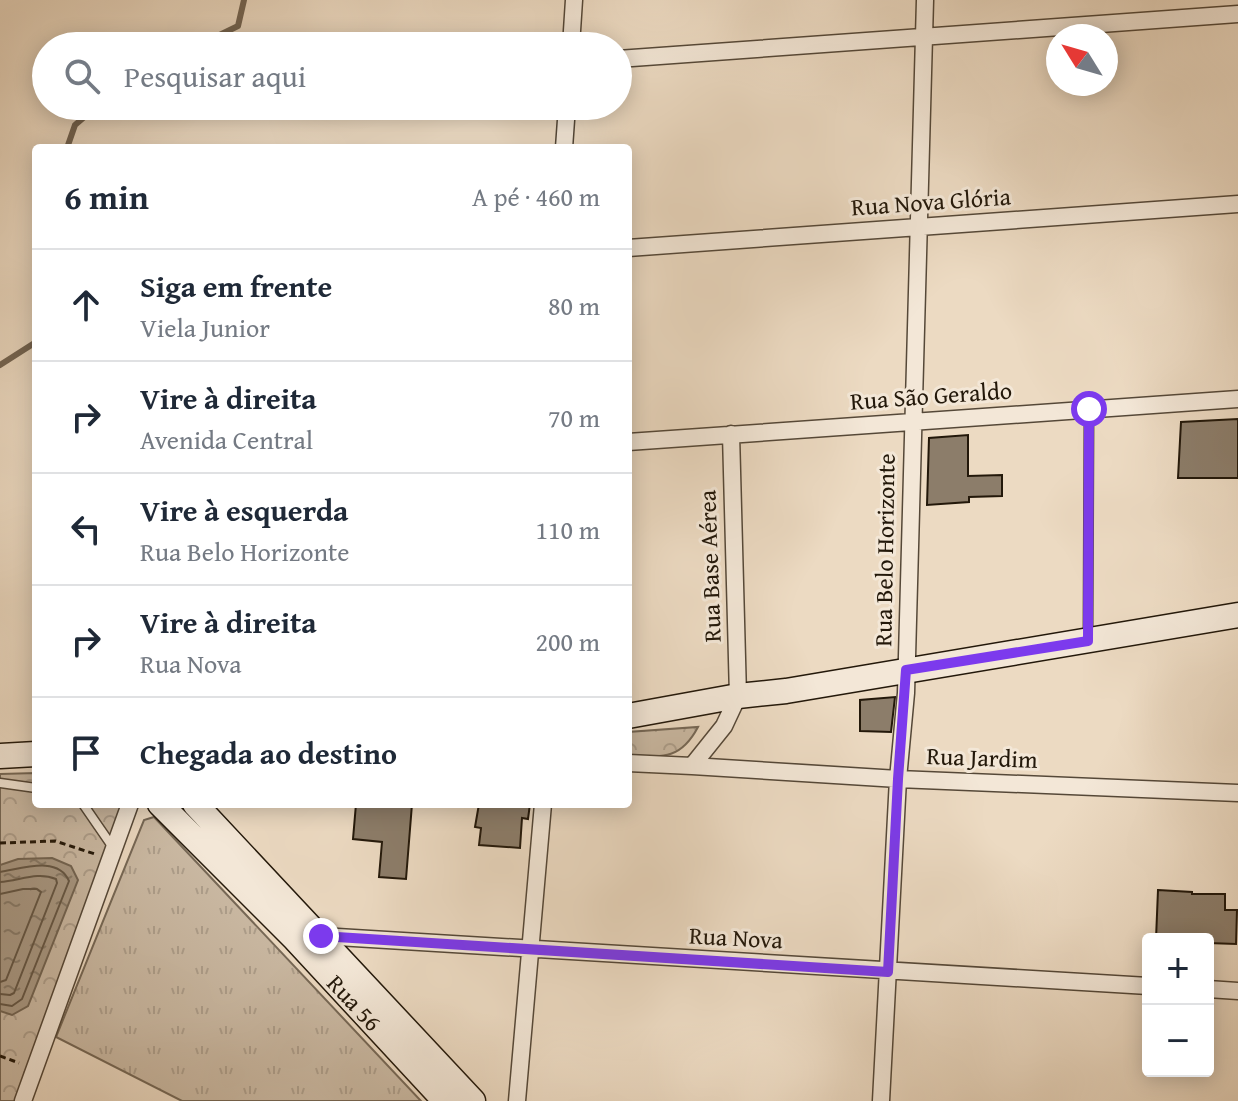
<!DOCTYPE html>
<html lang="pt">
<meta charset="utf-8">
<style>
body{margin:0;font-family:"Gentium Book Plus",serif;background:#f2f2f3;color:#1f2937}
.controls{position:absolute;right:24px;bottom:24px;display:grid;overflow:hidden;border-radius:8px;box-shadow:0 4px 20px #0003}
.controls button{width:72px;height:72px;display:grid;place-items:center;padding:0;border:0;border-bottom:2px solid #e0e1e3;background:#fff;color:#1f2937;font:40px sans-serif}
.compass{position:absolute;left:1046px;top:24px;width:72px;height:72px;border-radius:50%;background:#fff;box-shadow:0 4px 20px #0003;rotate:307deg}
.stop{position:absolute;width:24px;height:24px;margin:-18px;border:6px solid #7c3aed;border-radius:50%;background:#fff}
.stop.end{background:#7c3aed;border-color:#fff;box-shadow:0 2px 8px #0008}
.list{margin:0;padding:0;list-style:none}
h2{display:flex;justify-content:space-between;align-items:center;height:104px;margin:0;padding:0 32px;font-size:34px}
h2 small{font-size:26px;font-weight:400;color:#747a83}
.list li{display:grid;grid-template-columns:52px 1fr auto;gap:24px;align-items:center;box-sizing:border-box;height:112px;padding:0 32px;border-top:2px solid #e0e1e3}
.list b{display:block;font-size:30px;white-space:nowrap}
.list p{margin:0;font-size:26px;white-space:nowrap;color:#747a83}
.list em{font-size:26px;font-style:normal;color:#747a83}
.icon{flex:none;width:44px;height:44px;fill:none;stroke:currentColor;stroke-width:2;stroke-linecap:round;stroke-linejoin:round}
.map{position:relative;flex:none;width:1238px;height:1101px;overflow:hidden}
.search{position:absolute;background:#fff;box-shadow:0 4px 20px #0003;left:32px;top:32px;width:600px;height:88px;display:flex;align-items:center;gap:20px;box-sizing:border-box;padding:0 28px;border-radius:44px;color:#747a83;font-size:30px}
.panel{position:absolute;background:#fff;box-shadow:0 4px 20px #0003;left:32px;top:144px;width:600px;height:664px;border-radius:8px}
.map>svg:first-child{display:block}
.grass{fill:url(#grass-tufts);stroke:#766856;stroke-width:2}
.park{fill:url(#park-crowns);stroke:#766856;stroke-width:2}
.water{fill:url(#water-ripples);stroke:#736553;stroke-width:2}
.lines{fill:none;stroke-linecap:round;stroke-linejoin:round}
.shore{stroke:#665846;stroke-width:2}
.stream{stroke:#736553;stroke-width:6}
.building{fill:#8c7d6a;stroke:#23180a;stroke-width:2}
.lane-casing{stroke:#554838;stroke-width:11}
.street-casing{stroke:#554838;stroke-width:19}
.secondary-casing{stroke:#23180a;stroke-width:27}
.path{stroke:#23180a;stroke-width:3;stroke-dasharray:6 4;stroke-linecap:butt}
.lane{stroke:#f3e7d7;stroke-width:8}
.street{stroke:#f3e7d7;stroke-width:16}
.secondary{stroke:#f3e7d7;stroke-width:24}
.route{stroke:#7c3aed;stroke-width:10}
.labels{text-anchor:middle;stroke-width:6;stroke-linejoin:round;paint-order:stroke}
.street-label{font-size:24px;fill:#23180a;stroke:#f3e7d7}
</style>
<div class="map">
<svg width="1238" height="1101" viewBox="0 0 1238 1101">
<defs>
<pattern id="grass-tufts" width="24" height="20" patternUnits="userSpaceOnUse" patternTransform="scale(2)"><rect width="24" height="20" fill="#cab9a3"/><path d="M3 7l-1-3M5 7V3M7 7l1-3M15 17l-1-3M17 17v-4M19 17l1-3" fill="none" stroke="#ad9e8b"/></pattern>
<pattern id="park-crowns" width="20" height="18" patternUnits="userSpaceOnUse" patternTransform="scale(2)"><rect width="20" height="18" fill="#cab9a3"/><path d="M2 6a3 3 0 1 1 6 0M12 15a3 3 0 1 1 6 0" fill="none" stroke="#ad9e8b"/></pattern>
<pattern id="water-ripples" width="26" height="14" patternUnits="userSpaceOnUse" patternTransform="scale(2)"><rect width="26" height="14" fill="#a89883"/><path d="M2 4q2-2 4 0t4 0M15 11q2-2 4 0t4 0" fill="none" stroke="#887b69"/></pattern>
</defs>
<rect width="100%" height="100%" fill="#ecdac2"/>
<filter id="stains"><feTurbulence type="fractalNoise" baseFrequency=".0025" numOctaves="4"/><feColorMatrix values="0 0 0 0 .2 0 0 0 0 .09 0 0 0 0 .02 0 0 0 .5 -.17"/></filter>
<radialGradient id="worn" r=".72"><stop offset=".6" stop-color="#630" stop-opacity="0"/><stop offset="1" stop-color="#630" stop-opacity=".3"/></radialGradient>
<path class="grass" d="M154,817L421,1101H182L56,1037L144,820Z"/>
<path class="park" d="M698,727C680,761 661,757 628,755V732Z
M36,773V804H126L15,1101H0V774Z"/>
<path class="water" d="M52,858L71,866L78,880L28,1006L12,1015L0,1011V865L18,859Z"/>
<g class="lines">
<path class="shore" d="M0,872C21,869 58,855 69,881L22,999L12,1006L0,1004
M0,882C19,881 37,871 56,879L57,883L14,993L10,995L0,994
M0,894L23,889H37L41,892L6,980L0,982"/>
<path class="stream" d="M197,46L238,26L244,0
M67,148L75,125L97,106
M0,365L36,342"/>
</g>
<path class="building" d="M1238,419V478H1178L1181,422Z
M968,435V476L1002,475V496L969,497V502L927,505L929,438Z
M895,697L891,732L860,731V700Z
M356,804H412L406,879L379,877L382,842L353,839Z
M479,804H530L528,819L522,818L520,848L479,845L481,828L475,827Z
M1158,890L1192,892V894H1225V910H1237L1236,944L1208,943V939H1156Z"/>
<g class="lines">
<g class="lane-casing">
<path id="lane" d="M1088,636L1089,410
M0,783L36,788
M83,804L114,849"/>
</g>
<g class="street-casing">
<path id="street" d="M571,46L574,0
M618,59L1238,14
M564,148L567,106
M628,248L1238,204
M628,442L1238,399
M628,763L692,766L898,779L1238,793
M692,766L724,726L738,696L731,434
M321,936L1148,986
M1208,989L1238,991
M23,1101L130,804
M517,1101L543,804
M881,1101L898,779L906,693L925,0"/>
</g>
<g class="secondary-casing">
<path id="secondary" d="M628,716L738,696L786,691L1238,615
M0,756L36,754
M160,804L295,939L445,1101
M195,804L473,1101"/>
</g>
<path class="path" d="M0,843L55,841L95,854
M0,1056L19,1063"/>
<use href="#lane" class="lane"/>
<use href="#street" class="street"/>
<use href="#secondary" class="secondary"/>
</g>
<g class="lines">
<path class="route" d="M321,936L888,972L898,779L906,670L1088,641L1089,409"/>
</g>
<g class="labels">
<g class="street-label">
<text transform="translate(931 202) rotate(-4)" y="8">Rua Nova Glória</text>
<text transform="translate(931 396) rotate(-4)" y="8">Rua São Geraldo</text>
<text transform="translate(885 550) rotate(-89)" y="8">Rua Belo Horizonte</text>
<text transform="translate(710 566) rotate(-92)" y="8">Rua Base Aérea</text>
<text transform="translate(982 758) rotate(2)" y="8">Rua Jardim</text>
<text transform="translate(736 938) rotate(3)" y="8">Rua Nova</text>
<text transform="translate(354 1003) rotate(47)" y="8">Rua 56</text>
</g>
</g>
<rect width="100%" height="100%" filter="url(#stains)"/>
<rect width="100%" height="100%" fill="url(#worn)"/>
</svg>
<div class="controls">
<button>+</button>
<button>−</button>
</div>
<svg class="compass" viewBox="-18 -18 36 36"><path d="M0-13l5 13h-10z" fill="#e53935"/><path d="M0 13l5-13h-10z" fill="#747a83"/></svg>
<div class="stop" style="left:1089px;top:409px"></div>
<div class="stop end" style="left:321px;top:936px"></div>
<div class="search"><svg class="icon" aria-label="search" viewBox="0 0 24 24"><circle cx="10" cy="10" r="6"/><path d="M15 15l6 6"/></svg>Pesquisar aqui</div>
<section class="panel">
<h2>6 min<small>A pé · 460 m</small></h2>
<ul class="list">
<li><svg class="icon" aria-label="ahead" viewBox="0 0 24 24"><path d="M12 20V5M6 11l6-6 6 6"/></svg><div><b>Siga em frente</b><p>Viela Junior</p></div><em>80 m</em></li>
<li><svg class="icon" aria-label="right" viewBox="0 0 24 24"><path d="M7 20v-9h11M14 6l5 5-5 5"/></svg><div><b>Vire à direita</b><p>Avenida Central</p></div><em>70 m</em></li>
<li><svg class="icon" aria-label="left" viewBox="0 0 24 24"><path d="M17 20v-9H6M10 6l-5 5 5 5"/></svg><div><b>Vire à esquerda</b><p>Rua Belo Horizonte</p></div><em>110 m</em></li>
<li><svg class="icon" aria-label="right" viewBox="0 0 24 24"><path d="M7 20v-9h11M14 6l5 5-5 5"/></svg><div><b>Vire à direita</b><p>Rua Nova</p></div><em>200 m</em></li>
<li><svg class="icon" aria-label="arrive" viewBox="0 0 24 24"><path d="M6 21V4h12l-3 4 3 4H6"/></svg><div><b>Chegada ao destino</b></div></li>
</ul>
</section>
</div>
